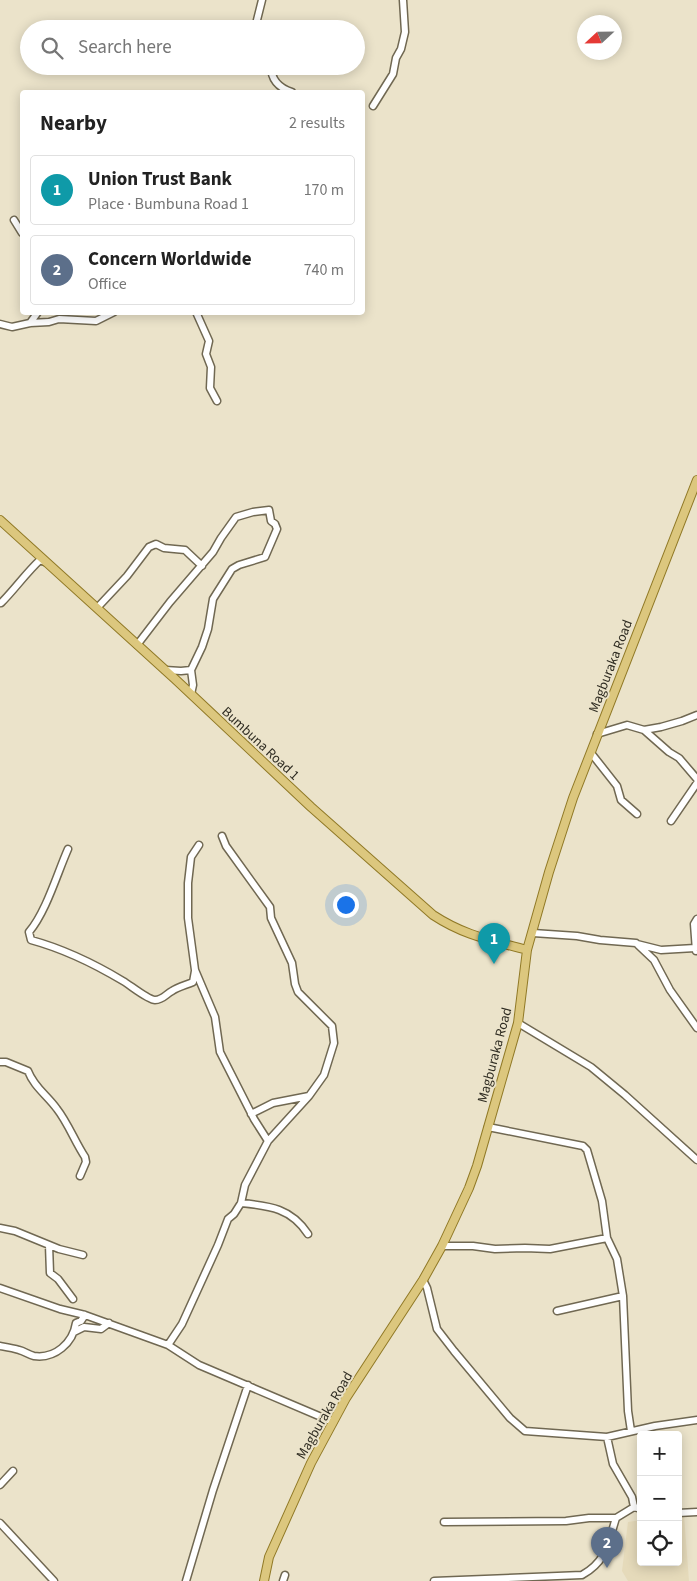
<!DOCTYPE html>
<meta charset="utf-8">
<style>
body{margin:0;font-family:"Source Sans 3",sans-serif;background:#f2f2f2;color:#222}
.controls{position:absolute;right:15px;bottom:15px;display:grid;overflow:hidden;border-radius:5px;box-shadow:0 2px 12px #0003}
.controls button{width:45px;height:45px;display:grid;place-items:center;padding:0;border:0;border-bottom:1px solid #e0e0e0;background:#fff;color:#222;font:25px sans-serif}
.compass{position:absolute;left:577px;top:15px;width:45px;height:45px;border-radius:50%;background:#fff;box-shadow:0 2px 12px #0003;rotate:248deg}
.you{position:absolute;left:345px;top:904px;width:18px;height:18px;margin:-12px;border:4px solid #fff;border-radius:50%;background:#1a73e8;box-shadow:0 0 0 8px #1a73e833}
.badge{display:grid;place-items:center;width:32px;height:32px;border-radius:50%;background:#b7357f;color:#fff;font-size:16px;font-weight:700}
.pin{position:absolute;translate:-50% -41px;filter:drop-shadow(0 1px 2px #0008)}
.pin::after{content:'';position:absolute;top:26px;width:18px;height:15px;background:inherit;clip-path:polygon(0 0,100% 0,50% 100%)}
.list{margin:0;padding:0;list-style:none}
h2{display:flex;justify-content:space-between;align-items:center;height:65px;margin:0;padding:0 20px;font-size:21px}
h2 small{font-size:16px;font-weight:400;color:#767676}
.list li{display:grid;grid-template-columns:32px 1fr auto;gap:15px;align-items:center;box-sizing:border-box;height:70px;margin:0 10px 10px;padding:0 10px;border:1px solid #e0e0e0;border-radius:5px}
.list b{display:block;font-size:19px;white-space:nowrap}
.list p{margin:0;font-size:16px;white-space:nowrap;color:#767676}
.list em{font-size:16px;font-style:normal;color:#767676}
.icon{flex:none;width:28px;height:28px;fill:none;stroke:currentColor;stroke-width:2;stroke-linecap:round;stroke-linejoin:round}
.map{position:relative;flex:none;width:697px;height:1581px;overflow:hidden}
.search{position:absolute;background:#fff;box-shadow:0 2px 12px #0003;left:20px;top:20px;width:345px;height:55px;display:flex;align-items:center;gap:12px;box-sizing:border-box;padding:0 18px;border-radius:28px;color:#767676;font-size:19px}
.panel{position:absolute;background:#fff;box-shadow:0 2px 12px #0003;left:20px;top:90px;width:345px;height:225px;border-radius:5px}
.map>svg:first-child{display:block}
.built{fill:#e5daba}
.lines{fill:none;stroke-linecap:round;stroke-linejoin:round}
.minor-casing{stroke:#706852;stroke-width:9}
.major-casing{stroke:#907926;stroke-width:10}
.minor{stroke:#fff;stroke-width:6}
.major{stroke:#dcc77e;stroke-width:8}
.labels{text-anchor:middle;stroke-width:4;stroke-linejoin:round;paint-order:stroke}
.street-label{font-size:14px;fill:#2f2c22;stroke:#ebe3ca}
</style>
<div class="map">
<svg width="697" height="1581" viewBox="0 0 697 1581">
<rect width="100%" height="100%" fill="#ebe3ca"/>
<path class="built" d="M684,1515L689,1581H628L622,1571L628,1522L641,1520V1562H678V1516Z"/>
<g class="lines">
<g class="minor-casing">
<path id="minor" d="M258,29L257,20L262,0
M271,66C271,80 279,88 292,92
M373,106L393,74L396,58L401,49L405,32L403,0
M14,220L22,233
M196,312L209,341L206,354L211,367L210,388L217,401
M30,323L38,312
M0,324L12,327L30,323L49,322L59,319L96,321L114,312
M1,603C15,589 26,573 40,560L45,562
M97,608L127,576L149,547L156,544L164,548L185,550L202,566
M137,645L170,602L213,552L221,538L236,517L253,512L269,510L271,521L275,524L277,529L265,557L239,565L232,569L213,599L208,629L202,647L191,670L181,671L165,670
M191,694L193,685L191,670
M644,730L669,752L679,758L697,779
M597,734L627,725L644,730L661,727L682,721L697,715
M591,753L617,786L621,800L637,814
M671,821L697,783
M222,836L226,846L270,907L271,918L292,963L295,984L298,992L332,1026L334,1043L324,1075L309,1096L273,1103L251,1114
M68,849C57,874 46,912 29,932L31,940C64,949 93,963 123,981C130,985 148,1000 155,1000C163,1000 166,994 172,991C178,987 186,985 193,982L195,971
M533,933L577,936L600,940L636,943L654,960L670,990L697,1028
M637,944L661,950L695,948
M696,951L694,924L697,919
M518,1023L591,1067L625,1095L697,1160
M0,1062H6L28,1071C34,1087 47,1095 57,1109C68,1123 75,1142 85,1157L86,1162L80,1176
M488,1127L583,1146L587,1150L602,1201L607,1238
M268,1141L309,1096
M241,1203C270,1206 291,1208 308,1234
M0,1228L15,1231L59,1249L83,1255
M49,1245L50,1273L58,1279L73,1299
M442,1246H473L495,1249L525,1248L550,1249L607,1238L617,1259L623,1296L628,1411L631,1431
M423,1280L427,1288L437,1329L454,1351L510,1418L525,1431L607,1437L655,1426L697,1420
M0,1288L60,1309L85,1315L168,1345L199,1365L333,1422
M557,1311L623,1296
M74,1332L84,1327L101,1329L109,1323
M168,1345L182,1324L218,1245L228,1219L234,1214L241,1203L245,1185L268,1141L254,1119L220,1052L215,1017L195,970L188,918V883L191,857L199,845
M0,1346C6,1347 13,1348 19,1350C24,1351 29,1355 34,1356C55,1359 73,1343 76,1323L81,1321L85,1315
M607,1437L613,1464L632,1497L634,1507
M0,1485L13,1471
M678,1513L697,1512
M444,1522L566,1521L589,1518H616L634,1507L641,1509
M0,1523L54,1581
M186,1581L213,1490L248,1385
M283,1581L285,1575
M434,1581L582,1575C607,1561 608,1543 616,1518"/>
</g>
<g class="major-casing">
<path id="major" d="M0,520L175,679L311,807L433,915C465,936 491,940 527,950
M264,1581L269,1557L311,1463L346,1398L423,1280L442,1246L469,1188L477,1166L518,1023L527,950L549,872L573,798L697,480"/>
</g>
<use href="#minor" class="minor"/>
<use href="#major" class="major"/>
</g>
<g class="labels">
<g class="street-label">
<text transform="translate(610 666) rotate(-69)" y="5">Magburaka Road</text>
<text transform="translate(261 743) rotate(43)" y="5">Bumbuna Road 1</text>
<text transform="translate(494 1055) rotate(-75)" y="5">Magburaka Road</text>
<text transform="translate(324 1415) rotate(-60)" y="5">Magburaka Road</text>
</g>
</g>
</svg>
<div class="controls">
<button>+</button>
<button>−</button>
<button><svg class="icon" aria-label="locate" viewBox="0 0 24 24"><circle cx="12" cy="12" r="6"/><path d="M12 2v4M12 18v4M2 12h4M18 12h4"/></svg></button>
</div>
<svg class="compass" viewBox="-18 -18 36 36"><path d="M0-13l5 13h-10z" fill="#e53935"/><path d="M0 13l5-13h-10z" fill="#767676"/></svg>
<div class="you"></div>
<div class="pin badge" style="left:494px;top:964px;background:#0f9aa8">1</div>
<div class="pin badge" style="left:607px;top:1568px;background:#5c6f8a">2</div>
<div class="search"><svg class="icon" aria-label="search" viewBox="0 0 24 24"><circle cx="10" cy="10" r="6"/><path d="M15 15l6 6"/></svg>Search here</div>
<section class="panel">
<h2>Nearby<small>2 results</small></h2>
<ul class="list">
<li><span class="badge" style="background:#0f9aa8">1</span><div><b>Union Trust Bank</b><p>Place · Bumbuna Road 1</p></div><em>170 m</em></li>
<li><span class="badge" style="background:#5c6f8a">2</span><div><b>Concern Worldwide</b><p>Office</p></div><em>740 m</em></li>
</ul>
</section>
</div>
